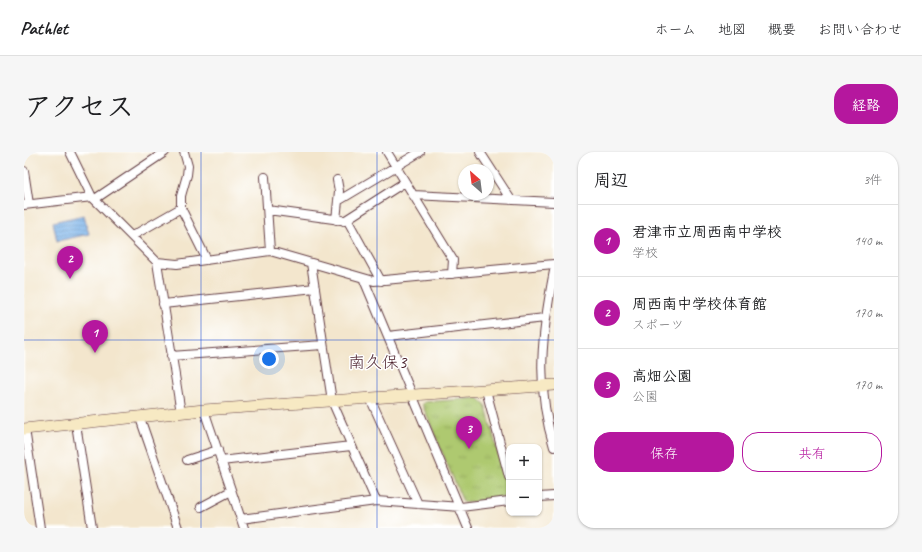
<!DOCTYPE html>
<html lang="ja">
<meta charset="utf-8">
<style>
body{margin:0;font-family:Caveat,"Klee One",sans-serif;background:#f6f6f6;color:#202124}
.controls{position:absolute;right:12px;bottom:12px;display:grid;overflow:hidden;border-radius:8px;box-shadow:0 1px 3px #0004}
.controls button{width:36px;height:36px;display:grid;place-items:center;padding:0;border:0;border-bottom:1px solid #e0e0e0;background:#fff;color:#202124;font:20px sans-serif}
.compass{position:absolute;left:434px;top:12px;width:36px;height:36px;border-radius:50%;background:#fff;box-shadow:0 1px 3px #0004;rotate:332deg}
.you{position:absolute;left:245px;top:207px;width:14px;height:14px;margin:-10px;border:3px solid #fff;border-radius:50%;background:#1a73e8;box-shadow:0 0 0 6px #1a73e833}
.badge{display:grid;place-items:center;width:26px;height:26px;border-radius:50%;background:#b5179e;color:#fff;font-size:13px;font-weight:700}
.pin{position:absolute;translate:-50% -33px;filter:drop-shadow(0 1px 2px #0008)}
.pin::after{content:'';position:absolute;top:21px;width:14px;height:12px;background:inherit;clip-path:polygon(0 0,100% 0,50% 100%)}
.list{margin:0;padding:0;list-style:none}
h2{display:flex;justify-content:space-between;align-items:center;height:52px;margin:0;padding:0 16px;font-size:17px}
h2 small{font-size:13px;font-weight:400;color:#757577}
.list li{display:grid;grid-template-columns:26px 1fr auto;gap:12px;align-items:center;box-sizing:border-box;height:72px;padding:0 16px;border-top:1px solid #e0e0e0}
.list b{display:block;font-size:15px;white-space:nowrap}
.list p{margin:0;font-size:13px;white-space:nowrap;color:#757577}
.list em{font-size:13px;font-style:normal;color:#757577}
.actions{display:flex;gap:8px;padding:12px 16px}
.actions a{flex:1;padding:9px 0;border:1px solid #b5179e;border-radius:16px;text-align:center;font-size:14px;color:#b5179e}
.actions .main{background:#b5179e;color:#fff}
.map{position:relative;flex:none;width:530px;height:376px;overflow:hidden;border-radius:16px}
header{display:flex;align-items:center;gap:24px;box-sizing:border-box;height:56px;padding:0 20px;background:#fff;border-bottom:1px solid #e0e0e0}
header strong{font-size:19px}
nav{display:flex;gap:22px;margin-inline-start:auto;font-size:14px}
.intro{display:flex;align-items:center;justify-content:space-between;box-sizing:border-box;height:96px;padding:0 24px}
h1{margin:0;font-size:28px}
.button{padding:10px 18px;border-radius:16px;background:#b5179e;color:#fff;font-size:14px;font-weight:700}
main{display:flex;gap:24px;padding:0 24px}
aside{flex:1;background:#fff;border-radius:16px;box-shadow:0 1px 3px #0004}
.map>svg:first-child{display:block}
.park{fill:url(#park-tufts);stroke:#7c744e}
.water{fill:url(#water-rules);stroke:#62688a}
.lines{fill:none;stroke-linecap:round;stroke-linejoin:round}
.street-casing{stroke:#633d43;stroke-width:10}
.secondary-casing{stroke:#633d43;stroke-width:12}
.street{stroke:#fff;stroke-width:8}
.secondary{stroke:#f7e9c3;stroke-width:11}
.grid{fill:none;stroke:#1d4ed8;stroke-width:1;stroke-opacity:0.55}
.labels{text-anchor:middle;stroke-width:3;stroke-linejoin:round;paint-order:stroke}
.neighbourhood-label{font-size:17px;fill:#4a1f2b;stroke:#fff}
</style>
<header>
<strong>Pathlet</strong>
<nav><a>ホーム</a><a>地図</a><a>概要</a><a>お問い合わせ</a></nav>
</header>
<div class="intro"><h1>アクセス</h1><a class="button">経路</a></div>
<main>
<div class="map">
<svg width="530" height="376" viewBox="0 0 530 376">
<defs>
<pattern id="park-tufts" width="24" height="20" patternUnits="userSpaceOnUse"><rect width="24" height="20" fill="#aec970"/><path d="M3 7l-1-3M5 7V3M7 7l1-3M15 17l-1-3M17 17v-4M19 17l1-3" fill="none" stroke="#97ac61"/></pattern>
<pattern id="water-rules" width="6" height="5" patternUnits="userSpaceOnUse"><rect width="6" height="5" fill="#79b2e9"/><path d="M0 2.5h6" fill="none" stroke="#6590bd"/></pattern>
</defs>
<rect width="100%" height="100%" fill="#fff"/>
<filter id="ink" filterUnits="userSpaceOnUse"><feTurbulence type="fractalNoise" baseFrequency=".025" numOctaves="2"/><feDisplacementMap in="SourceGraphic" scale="8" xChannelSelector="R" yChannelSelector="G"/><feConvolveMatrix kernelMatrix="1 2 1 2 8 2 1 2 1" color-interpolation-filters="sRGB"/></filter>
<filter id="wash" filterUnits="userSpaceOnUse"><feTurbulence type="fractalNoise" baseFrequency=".012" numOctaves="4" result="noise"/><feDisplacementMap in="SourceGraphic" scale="16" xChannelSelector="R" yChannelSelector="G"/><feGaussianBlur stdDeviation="0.9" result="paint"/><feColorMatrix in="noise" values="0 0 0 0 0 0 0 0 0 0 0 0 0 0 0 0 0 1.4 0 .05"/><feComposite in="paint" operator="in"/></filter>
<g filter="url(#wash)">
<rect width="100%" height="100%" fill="#f3e6cd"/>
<path class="park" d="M454,246L461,252L485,342L483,344L442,351L439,350L398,252L401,250Z"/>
<path class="water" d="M60,63L65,82L33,89L29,70Z"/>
</g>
<g filter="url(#ink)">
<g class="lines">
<g class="street-casing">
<path id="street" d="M46,0L68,45L133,110L157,261
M160,0L164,14L163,23L157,44V56L183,108
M363,0L429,108L428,122
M456,0L487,48
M0,19L5,52
M241,25L246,99
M389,43L530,50
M71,47L141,0
M314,49L396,0
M0,53L68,45
M244,58L324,69L357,129
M312,68L315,39L313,28
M320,69L381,30
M108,84L157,56
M133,110L153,112L246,99L350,129L530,112
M287,111L308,249L352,349
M530,119C518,181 511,233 530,295
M340,128L444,376
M139,152L291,136
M364,184L521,166
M147,204L299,193
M462,238L485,325
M346,246L394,352
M180,258L220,376
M116,266L154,376
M52,272L68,376
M1,277L16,376
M163,308L194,298
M197,309L327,294
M515,345L530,344
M177,355L207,339
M217,367L352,349L437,355L485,349"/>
</g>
<g class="secondary-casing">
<path id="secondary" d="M0,277L180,258L530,233"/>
</g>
<use href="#street" class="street"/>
<use href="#secondary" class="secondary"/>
</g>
</g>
<path class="grid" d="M177,0V376M353,0V376M0,188H530"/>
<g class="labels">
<g class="neighbourhood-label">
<text x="353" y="216">南久保3</text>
</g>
</g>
</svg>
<div class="controls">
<button>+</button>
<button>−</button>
</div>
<svg class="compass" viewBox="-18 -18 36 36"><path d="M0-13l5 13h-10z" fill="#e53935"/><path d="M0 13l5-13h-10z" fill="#757577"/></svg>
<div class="you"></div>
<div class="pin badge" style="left:71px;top:201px">1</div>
<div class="pin badge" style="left:46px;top:127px">2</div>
<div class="pin badge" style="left:445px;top:297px">3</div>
</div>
<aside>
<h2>周辺<small>3件</small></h2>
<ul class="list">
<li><span class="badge">1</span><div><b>君津市立周西南中学校</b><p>学校</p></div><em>140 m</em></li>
<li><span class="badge">2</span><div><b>周西南中学校体育館</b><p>スポーツ</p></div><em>170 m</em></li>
<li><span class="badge">3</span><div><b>高畑公園</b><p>公園</p></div><em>170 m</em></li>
</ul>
<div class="actions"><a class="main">保存</a><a>共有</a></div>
</aside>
</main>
